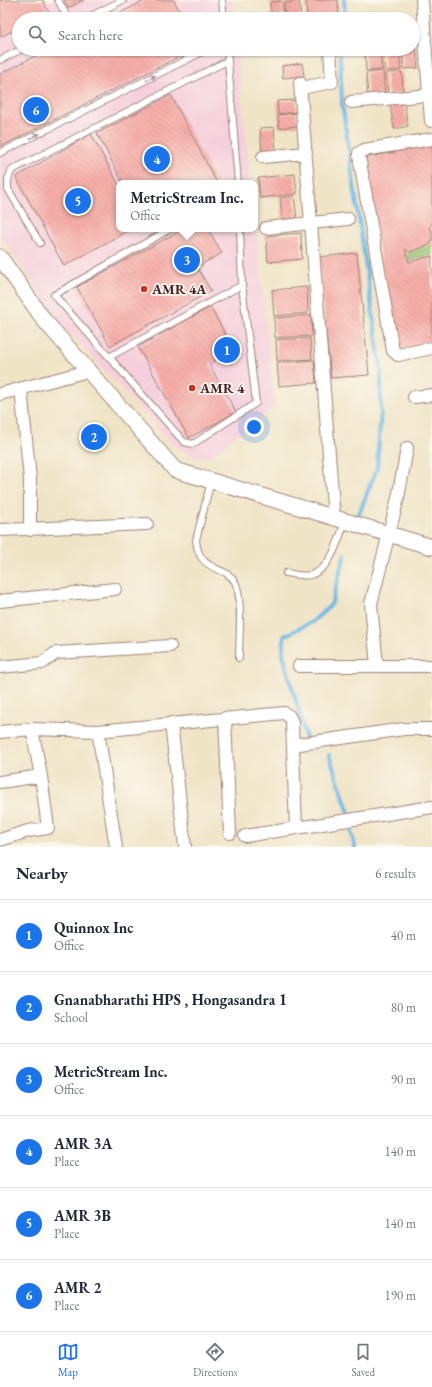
<!DOCTYPE html>
<style>
body{margin:0;font-family:"EB Garamond",serif;background:#f2f2f3;color:#1f2937}
.you{position:absolute;left:254px;top:427px;width:14px;height:14px;margin:-10px;border:3px solid #fff;border-radius:50%;background:#1a73e8;box-shadow:0 0 0 6px #1a73e833}
.badge{display:grid;place-items:center;width:26px;height:26px;border-radius:50%;background:#1a73e8;color:#fff;font-size:13px;font-weight:700}
.pin{position:absolute;translate:-50% -50%;border:2px solid #fff;box-shadow:0 1px 4px #0006}
.popup{position:absolute;left:116px;top:180px;width:142px;height:52px;box-sizing:border-box;display:grid;place-content:center;border-radius:8px;background:#fff;filter:drop-shadow(0 1px 3px #0005);font-size:13px;white-space:nowrap;color:#747a83}
.popup b{font-size:15px;color:#1f2937}
.popup::after{content:'';position:absolute;left:50%;top:100%;margin-left:-8px;border:8px solid transparent;border-top-color:#fff}
.list{margin:0;padding:0;list-style:none}
h2{display:flex;justify-content:space-between;align-items:center;height:52px;margin:0;padding:0 16px;font-size:17px}
h2 small{font-size:13px;font-weight:400;color:#747a83}
.list li{display:grid;grid-template-columns:26px 1fr auto;gap:12px;align-items:center;box-sizing:border-box;height:72px;padding:0 16px;border-top:1px solid #e0e1e3}
.list b{display:block;font-size:15px;white-space:nowrap}
.list p{margin:0;font-size:13px;white-space:nowrap;color:#747a83}
.list em{font-size:13px;font-style:normal;color:#747a83}
.icon{flex:none;width:22px;height:22px;fill:none;stroke:currentColor;stroke-width:2;stroke-linecap:round;stroke-linejoin:round}
.map{position:relative;flex:none;width:432px;height:847px;overflow:hidden}
.search{position:absolute;background:#fff;box-shadow:0 1px 3px #0004;left:12px;right:12px;top:12px;height:44px;display:flex;align-items:center;gap:10px;box-sizing:border-box;padding:0 14px;border-radius:22px;color:#747a83;font-size:15px}
.sheet{height:484px;background:#fff}
nav{display:flex;justify-content:space-around;align-items:center;box-sizing:border-box;height:56px;border-top:1px solid #e0e1e3;background:#fff;font-size:11px;color:#747a83}
nav a{display:grid;justify-items:center;gap:2px}
nav .on{color:#1a73e8}
.map>svg:first-child{display:block}
.built{fill:#f5cfdc}
.park{fill:url(#park-dots);stroke:#717250}
.lines{fill:none;stroke-linecap:round;stroke-linejoin:round}
.stream{stroke:#69b8e3;stroke-width:4}
.building{fill:url(#building-back-hatch)}
.service-casing{stroke:#9d8278;stroke-width:8}
.minor-casing{stroke:#9d8278;stroke-width:14}
.tertiary-casing{stroke:#9d8278;stroke-width:17}
.service{stroke:#fff;stroke-width:6}
.minor{stroke:#fff;stroke-width:12}
.tertiary{stroke:#fff;stroke-width:15}
.oneway{fill:#ae9aa0}
.poi-dot{fill:#c8321e;stroke:#fbf7ec;stroke-width:1.5}
.labels{text-anchor:middle;stroke-width:3.5;stroke-linejoin:round;paint-order:stroke}
.poi-label{font-size:14px;font-weight:bold;fill:#4a1f2b;stroke:#fbf7ec;text-anchor:start}
</style>
<div class="map">
<svg width="432" height="847" viewBox="0 0 432 847">
<defs>
<pattern id="park-dots" width="8" height="8" patternUnits="userSpaceOnUse"><rect width="8" height="8" fill="#98c675"/><path d="M2 2h.1M6 6h.1" fill="none" stroke="#7ea060" stroke-width="1.8" stroke-linecap="round"/></pattern>
<pattern id="building-back-hatch" width="6" height="6" patternUnits="userSpaceOnUse"><rect width="6" height="6" fill="#f7aea8"/><path d="M-1 5l2 2M0 0l6 6M5-1l2 2" fill="none" stroke="#d59591"/></pattern>
</defs>
<rect width="100%" height="100%" fill="#fbf7ec"/>
<filter id="ink" filterUnits="userSpaceOnUse"><feTurbulence type="fractalNoise" baseFrequency=".025" numOctaves="2"/><feDisplacementMap in="SourceGraphic" scale="8" xChannelSelector="R" yChannelSelector="G"/><feConvolveMatrix kernelMatrix="1 2 1 2 8 2 1 2 1" color-interpolation-filters="sRGB"/></filter>
<filter id="wash" filterUnits="userSpaceOnUse"><feTurbulence type="fractalNoise" baseFrequency=".012" numOctaves="4" result="noise"/><feDisplacementMap in="SourceGraphic" scale="16" xChannelSelector="R" yChannelSelector="G"/><feGaussianBlur stdDeviation="0.9" result="paint"/><feColorMatrix in="noise" values="0 0 0 0 0 0 0 0 0 0 0 0 0 0 0 0 0 1.4 0 .05"/><feComposite in="paint" operator="in"/></filter>
<g filter="url(#wash)">
<rect width="100%" height="100%" fill="#f0e4c6"/>
<path class="built" d="M0,0H232L233,19H19V49H236L251,183H119V229H255V221L275,406L212,455L200,459L174,446L61,323L0,236Z"/>
<path class="park" d="M432,242V255L414,259V262L410,263L408,254L411,251L412,245Z"/>
<g class="lines">
<path class="stream" d="M344,0L345,19
M340,55L342,103L381,370V410L377,468L357,519
M306,738L283,654L284,636L312,622L331,605L345,554
M329,755L349,813
M351,832L355,847"/>
</g>
<g id="blocks">
<path class="building" d="M0,0H43L49,13L37,19H19V28L0,37Z
M64,0H84L68,8Z
M146,0H174L183,19H108Z
M325,0H338L339,19H307L306,1Z
M282,1L283,19H272L270,2Z
M299,1L301,18L285,19L284,3Z
M413,48H416L418,68L404,69L402,49Z
M49,49H194L0,147V74Z
M380,49L382,70L366,71L365,50Z
M399,49L401,70L385,71L384,50Z
M302,63L304,76L283,78L282,66Z
M383,71L385,94L368,96L366,73Z
M402,72L403,93L388,94L386,73Z
M171,95L217,183H123L97,133Z
M296,100L297,112L278,114L277,101Z
M404,102L408,126L394,129L390,105Z
M296,113L298,126L279,128L278,115Z
M274,127L276,151L262,153L260,128Z
M91,134L119,185V229H131L64,266L16,177Z
M432,145V224L429,228L432,230V241L429,245L413,251L408,252L407,249L405,250L409,262L432,256V345L397,351L363,158Z
M295,174L297,194L260,198L258,178Z
M294,196L297,220L283,221L280,198Z
M183,229H208L222,253L197,267L211,291L110,346L77,287Z
M301,233L302,259L268,262L266,236Z
M357,253L369,375L331,378L318,257Z
M307,287L308,313L274,316L272,290Z
M210,307L234,350L209,364L236,412L189,438L138,347Z
M311,315L312,336L275,338L274,318Z
M310,338L312,359L277,361L276,340Z
M314,360L316,383L279,386L277,363Z"/>
</g>
</g>
<g filter="url(#ink)">
<use href="#blocks" fill-opacity="0" stroke="#9d8278" stroke-width="1"/>
<g class="lines">
<g class="service-casing">
<path id="service" d="M58,0L68,19
M222,0L224,19
M85,19L123,0
M227,49L238,183
M0,60L22,49
M0,153L208,49
M240,229L242,285L256,403L193,444L184,442L109,357L242,285
M40,243L8,189V179L12,170L227,61
M109,357L54,295L170,229
M211,481L196,540C199,574 225,564 235,582C243,595 239,641 239,658
M286,573C293,574 304,577 311,575C332,568 338,540 345,522"/>
</g>
<g class="minor-casing">
<path id="minor" d="M422,0L431,121
M300,83L334,518
M301,88L332,82L330,49
M351,102L429,95
M432,139L364,150L359,153V156L393,351L398,355L432,348
M263,157L306,153
M266,228L348,219
M21,389L30,479V530
M0,394L88,371
M414,397L432,395
M0,530L147,524
M0,601L115,589
M299,666H432
M377,666L371,604L398,498L407,448
M0,667L42,663L56,653L170,646
M225,718L230,833
M171,723L185,847
M98,731L116,847
M0,732L32,729L98,731L284,713L289,716L292,722L296,828
M293,745L404,729H432
M0,782L41,776L32,729
M245,836L432,807
M0,840L28,831L48,828L41,776"/>
</g>
<g class="tertiary-casing">
<path id="tertiary" d="M0,257L44,320L175,470L432,547"/>
</g>
<use href="#service" class="service"/>
<use href="#minor" class="minor"/>
<use href="#tertiary" class="tertiary"/>
</g>
<defs><path id="oneway-solid" d="M-6-.8H1V-3.2L6.5 0L1 3.2V.8H-6Z"/></defs>
<g class="oneway">
<use href="#oneway-solid" transform="translate(151 78) rotate(-27)"/>
<use href="#oneway-solid" transform="translate(35 136) rotate(-27)"/>
</g>
</g>
<g class="poi-dot">
<circle cx="144" cy="289" r="4"/>
<circle cx="192" cy="388" r="4"/>
</g>
<g class="labels">
<g class="poi-label">
<text x="152" y="294">AMR 4A</text>
<text x="200" y="393">AMR 4</text>
</g>
</g>
</svg>
<div class="you"></div>
<div class="pin badge" style="left:227px;top:350px">1</div>
<div class="pin badge" style="left:94px;top:437px">2</div>
<div class="pin badge" style="left:187px;top:260px">3</div>
<div class="popup"><b>MetricStream Inc.</b>Office</div>
<div class="pin badge" style="left:157px;top:159px">4</div>
<div class="pin badge" style="left:78px;top:201px">5</div>
<div class="pin badge" style="left:36px;top:110px">6</div>
<div class="search"><svg class="icon" aria-label="search" viewBox="0 0 24 24"><circle cx="10" cy="10" r="6"/><path d="M15 15l6 6"/></svg>Search here</div>
</div>
<section class="sheet">
<h2>Nearby<small>6 results</small></h2>
<ul class="list">
<li><span class="badge">1</span><div><b>Quinnox Inc</b><p>Office</p></div><em>40 m</em></li>
<li><span class="badge">2</span><div><b>Gnanabharathi HPS , Hongasandra 1</b><p>School</p></div><em>80 m</em></li>
<li><span class="badge">3</span><div><b>MetricStream Inc.</b><p>Office</p></div><em>90 m</em></li>
<li><span class="badge">4</span><div><b>AMR 3A</b><p>Place</p></div><em>140 m</em></li>
<li><span class="badge">5</span><div><b>AMR 3B</b><p>Place</p></div><em>140 m</em></li>
<li><span class="badge">6</span><div><b>AMR 2</b><p>Place</p></div><em>190 m</em></li>
</ul>
</section>
<nav>
<a class="on"><svg class="icon" aria-label="map" viewBox="0 0 24 24"><path d="M3 6l6-2 6 2 6-2v14l-6 2-6-2-6 2zM9 4v14M15 6v14"/></svg>Map</a>
<a><svg class="icon" aria-label="directions" viewBox="0 0 24 24"><path d="M12 3l9 9-9 9-9-9zM9 14v-3h6M13 9l2 2-2 2"/></svg>Directions</a>
<a><svg class="icon" aria-label="saved" viewBox="0 0 24 24"><path d="M7 4h10v16l-5-4-5 4z"/></svg>Saved</a>
</nav>
